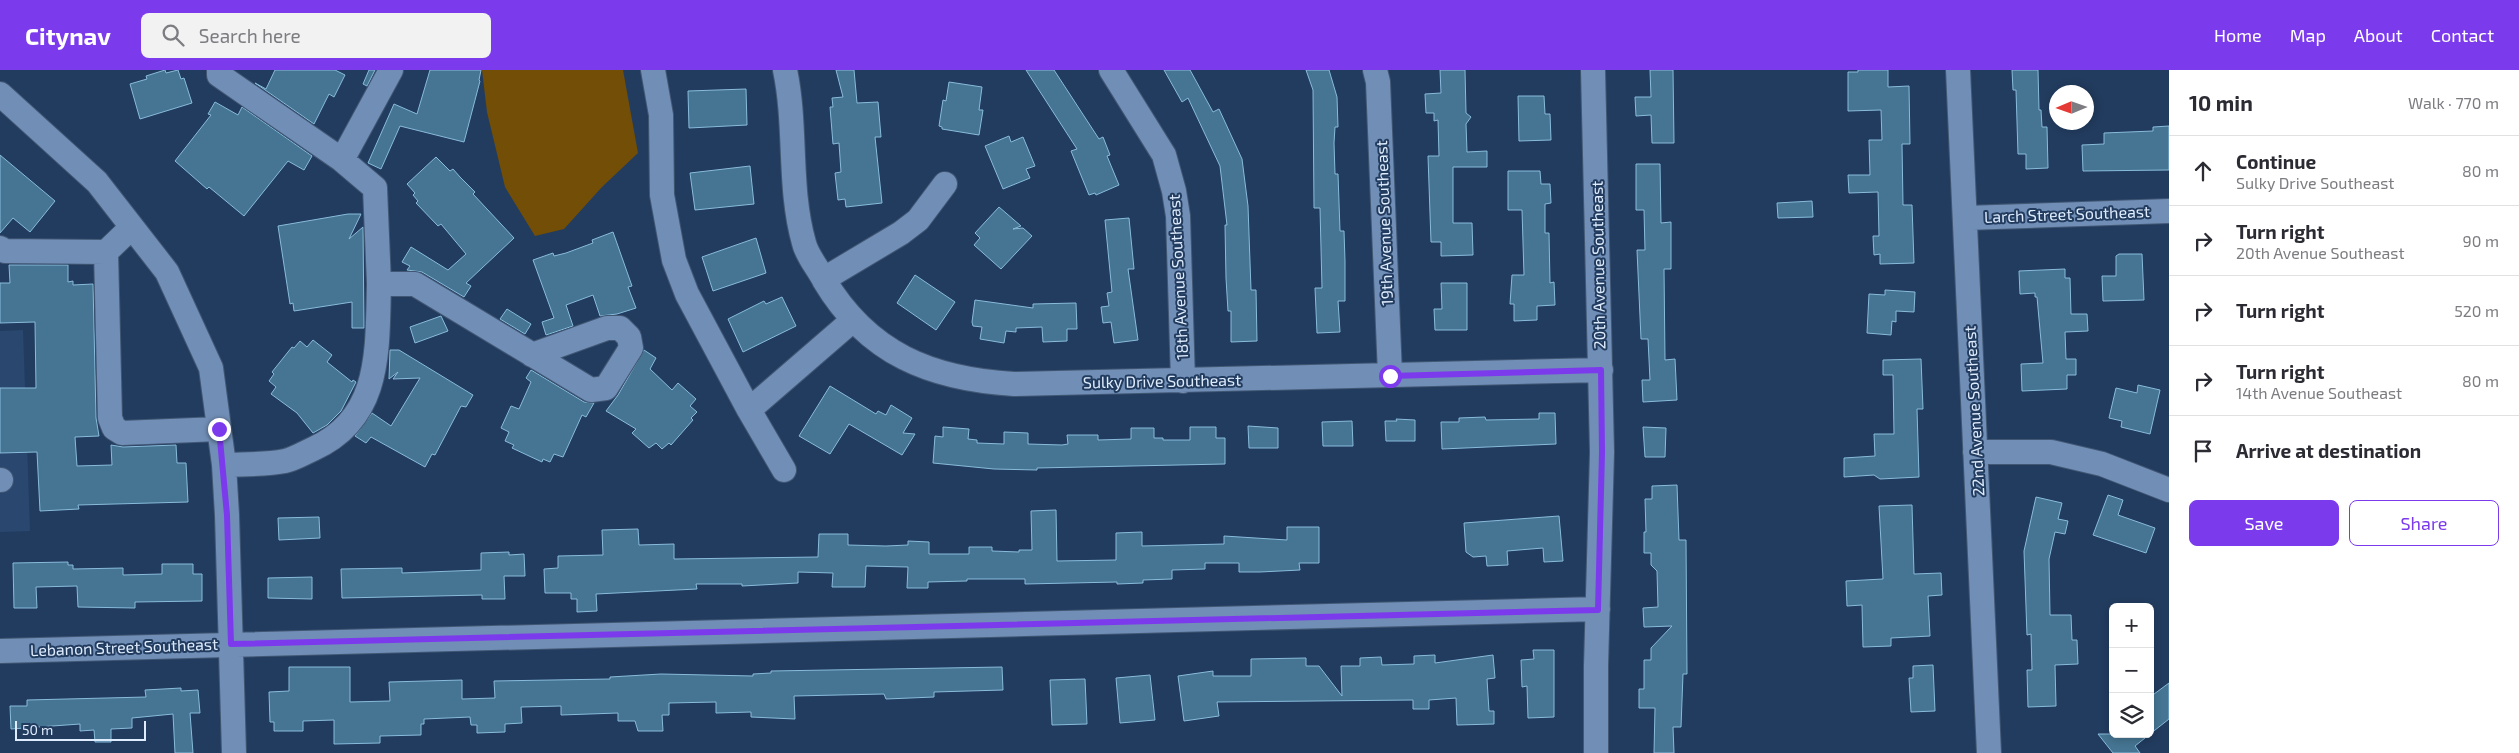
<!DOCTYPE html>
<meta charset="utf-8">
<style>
body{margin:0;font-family:"Exo 2",sans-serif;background:#f2f2f3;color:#2b2b33}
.controls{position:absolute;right:15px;bottom:15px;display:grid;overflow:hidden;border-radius:8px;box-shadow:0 2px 8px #0003}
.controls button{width:45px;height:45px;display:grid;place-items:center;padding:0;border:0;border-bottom:1px solid #e1e1e2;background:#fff;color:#2b2b33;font:25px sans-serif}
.compass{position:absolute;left:2049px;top:15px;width:45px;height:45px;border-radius:50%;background:#fff;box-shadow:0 2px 8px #0003;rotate:268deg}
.scale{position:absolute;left:15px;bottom:12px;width:131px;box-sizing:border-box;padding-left:5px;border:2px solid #dfecfe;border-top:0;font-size:14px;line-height:18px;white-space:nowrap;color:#dfecfe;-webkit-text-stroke:4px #223c5f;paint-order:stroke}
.stop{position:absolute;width:15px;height:15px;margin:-11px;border:4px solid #7c3aed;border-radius:50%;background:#fff}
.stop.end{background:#7c3aed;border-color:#fff;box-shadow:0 1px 5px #0008}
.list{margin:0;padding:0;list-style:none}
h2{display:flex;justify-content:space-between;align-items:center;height:65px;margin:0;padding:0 20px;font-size:21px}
h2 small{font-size:16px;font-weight:400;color:#7c7c81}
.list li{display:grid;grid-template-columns:32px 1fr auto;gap:15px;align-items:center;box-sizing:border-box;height:70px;padding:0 20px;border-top:1px solid #e1e1e2}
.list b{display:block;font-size:19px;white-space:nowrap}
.list p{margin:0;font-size:16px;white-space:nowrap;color:#7c7c81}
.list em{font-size:16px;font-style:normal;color:#7c7c81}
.actions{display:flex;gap:10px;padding:15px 20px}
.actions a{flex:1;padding:11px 0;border:1px solid #7c3aed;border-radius:8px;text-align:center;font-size:18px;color:#7c3aed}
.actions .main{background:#7c3aed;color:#fff}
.icon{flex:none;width:28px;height:28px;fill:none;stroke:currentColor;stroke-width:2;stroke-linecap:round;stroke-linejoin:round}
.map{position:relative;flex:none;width:2169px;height:683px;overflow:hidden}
header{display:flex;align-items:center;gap:30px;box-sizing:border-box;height:70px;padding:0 25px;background:#7c3aed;color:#fff}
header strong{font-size:24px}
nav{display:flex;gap:28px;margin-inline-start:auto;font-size:18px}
.search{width:350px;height:45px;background:#f2f2f3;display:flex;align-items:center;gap:12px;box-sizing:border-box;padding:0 18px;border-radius:8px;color:#7c7c81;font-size:19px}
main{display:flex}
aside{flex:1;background:#fff}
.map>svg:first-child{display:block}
.built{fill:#2a4770}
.green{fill:#724e07}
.building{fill:#457592;stroke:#89bbdb}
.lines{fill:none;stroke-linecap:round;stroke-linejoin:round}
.minor-casing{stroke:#415774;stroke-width:26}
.minor{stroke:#718eb6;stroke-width:24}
.route{stroke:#7c3aed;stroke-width:6}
.labels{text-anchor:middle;stroke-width:4;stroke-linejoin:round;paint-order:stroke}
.street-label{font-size:16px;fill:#dfecfe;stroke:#223c5f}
</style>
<header>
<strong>Citynav</strong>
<div class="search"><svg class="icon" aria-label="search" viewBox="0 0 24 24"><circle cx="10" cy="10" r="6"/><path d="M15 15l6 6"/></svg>Search here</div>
<nav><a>Home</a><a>Map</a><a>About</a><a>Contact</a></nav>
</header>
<main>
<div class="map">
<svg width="2169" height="683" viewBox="0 0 2169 683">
<rect width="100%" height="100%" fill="#223c5f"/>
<path class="built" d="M23,260L30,461L0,462V261Z"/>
<path class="green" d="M482,0H623L638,83L602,117L564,159L535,166L505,117L487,42Z"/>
<path class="building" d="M165,0L166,3L178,0L181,9L184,8L192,33L140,49L130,14L147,9L146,6Z
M275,0H335L345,5L334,27L329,24L314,54L255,13L266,19Z
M369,0H375L367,16L363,14Z
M430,0H481L479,10L480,11L464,72L400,56L381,99L368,93L394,34L417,44Z
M836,0H854L857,33L878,32L881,67H875L882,133L846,137L845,129L838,130L835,103L841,102L839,73L833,74L830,37H833L832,28L843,27Z
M1026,0H1054L1099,69L1103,67L1110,85L1107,86L1119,115L1096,125L1095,123L1089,125L1071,81L1077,79Z
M1164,0H1190L1213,42L1219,39L1242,89L1248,136L1251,220H1256L1257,271L1231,272V241H1228L1226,208L1225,155H1227L1220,96L1188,28L1182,32Z
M1306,0H1329L1337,27L1338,57H1335L1334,73L1335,104H1338L1340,161H1344L1345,191V231H1338L1340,262L1317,263L1315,218H1322L1320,138H1314L1313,20Z
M1440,0H1465L1466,43L1471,47L1466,54L1467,82L1487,81V97H1453V153H1472L1473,185L1441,186V172H1431L1428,86H1439L1438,50L1434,51V43H1426L1425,24L1441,23Z
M1650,0H1673L1674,73H1652L1651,45L1636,46L1635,27H1651Z
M1858,0H1888V17L1909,16L1910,74H1902L1903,135H1912L1914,193L1880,194V184L1874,185L1873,166H1879L1878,122L1849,123L1848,105H1870L1869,70H1882L1881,40L1848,41V2H1858Z
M2012,0H2038L2039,40H2041L2042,57H2047L2048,98L2026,99V84H2018L2016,20H2013Z
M949,12L982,17L979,40H983L979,65L942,59V57L939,56L943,30L946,31Z
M746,19L747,55L689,58L688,21Z
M1518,26H1544L1545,44H1550L1551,70L1519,71Z
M215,32L238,45L242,37L312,86L304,100L288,91L244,146L209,117L207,119L175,91L211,45L208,44Z
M2169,56V100L2083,101L2082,75L2104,74V63L2153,61V57Z
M1009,66L1011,72L1023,67L1035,96L1026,99L1030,108L1003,119L985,76Z
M0,85L55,131L30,162L13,148L0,163Z
M436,87L450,101L453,99L460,107L475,122L473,124L514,168L466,213L471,216L464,227L422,202L407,200L410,196L402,192L411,177L448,200L466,184L441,154L438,156L416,133L418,131L413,125L415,123L407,114Z
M1636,94H1660L1661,153L1671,152V199H1664L1665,290L1675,289L1677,330L1643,332L1642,310H1650L1648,269H1641L1637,180H1645L1644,140H1636Z
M750,96L754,134L695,140L690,103Z
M1508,101H1540L1541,114H1550L1551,133L1545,134V163H1549L1550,213L1554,212L1555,235L1537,236V250L1514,251V234H1510L1512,205H1524L1522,140H1508Z
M1812,131L1813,147L1778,148L1777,133Z
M999,137L1021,156L1013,159L1023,158L1032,166L1001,199L974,175L980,168L975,163Z
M348,144H361L349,169L363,157L364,258H352V232L294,241L293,233L290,234L278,156Z
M1129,148L1134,199H1128L1138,270L1114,273L1111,252L1103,253L1101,237L1109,236L1107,223L1112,222L1105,150Z
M613,162L632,216L628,217L636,238L617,244L600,246L593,225L566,235L573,256L546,265L542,252L554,248L533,190L553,183L554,186L566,183L593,173L592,170Z
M756,168L766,203L713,221L702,187Z
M2119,184H2142L2144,230L2103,231L2102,206H2116V186Z
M9,195H68V212L73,211V215L93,214L96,348L99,366L75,367L77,396L112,395L111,375L123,377L176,375L177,393H186L188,432L78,435L79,439L40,441L37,382L0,383V318H36L35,252L0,253V213H10Z
M2065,199V208H2070L2071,244H2087L2088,261L2065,262L2066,289H2076V305H2067V319L2022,321L2021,294L2043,293L2037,227H2035V223L2020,224L2019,201Z
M915,205L955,232L936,260L897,233Z
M1441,213H1467V260H1435L1434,239H1442Z
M1885,220L1915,222L1914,242L1896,241V252L1892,251L1891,265L1867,263L1869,224L1885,225Z
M782,227L796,256L743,282L728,249L764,231L766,234Z
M975,230L1033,238V234L1076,233L1077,259H1067V271L1043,272L1042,257L1016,258V262L1006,261L1004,273L980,269L982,257L973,256L972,252Z
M507,239L531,254L525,264L500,249Z
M441,246L448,261L415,273L410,257Z
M313,270L332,285L327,292L352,312L353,310L356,312L341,341L327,355L313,363L297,343L271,324L276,317L269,311L274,304L272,302L292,277L294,278L300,271L307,277Z
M390,280H399L473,325L466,337L461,336L435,385L432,384L425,397L371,367L366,373L355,366L372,343L391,356L420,308L393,309L398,302L389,309Z
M644,280L656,288L650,299L672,320L678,313L696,329L690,336L697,342L691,348L693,350L671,375L669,373L662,379L656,373L649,378L632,363L636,359L606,341L618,325Z
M1921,289L1923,339H1917L1919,407L1880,409L1874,405L1844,407V388L1875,386L1874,364H1894L1893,305H1883V290Z
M531,300L584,332L594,333L586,347L582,345L563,387L554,384L550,392L543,389L542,392L512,378L514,375L505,371L509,362L501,358L511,336L519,339L531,312L526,308Z
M2138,315L2160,320L2150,364L2121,357L2122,351L2109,348L2116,318L2137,323Z
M830,316L876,344L878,341L886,345L891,335L912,348L903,363L915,364L902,385L849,354L830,384L799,366Z
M1539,343H1555L1556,374L1442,379L1441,352H1459V348L1485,347L1486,350L1539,349Z
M1396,349L1415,350V371H1386L1385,351H1397Z
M1352,351L1353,376H1323L1322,352Z
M1248,356L1278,358V378H1249Z
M943,357L969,359L968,369L977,370V373L1004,374V362L1028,363V374L1062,375L1068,374L1067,365H1098V370L1131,369V358H1154V368H1163V370H1190V357H1216V368H1225V394L1037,398V400L994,399L933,393L935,366L943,367Z
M1643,357L1666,358L1665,387H1645Z
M1677,415L1679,470H1686L1687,604H1683L1681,657H1673L1674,683H1654L1655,638H1639V619H1644V590H1651V578L1672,556L1644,557L1643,538L1658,537L1657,501L1651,495V483H1644V462H1646L1645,429H1652V416Z
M2108,425L2123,430L2118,445L2155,458L2146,483L2093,465Z
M2036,427L2062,433L2058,449L2068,451L2065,464L2055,462L2049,489L2050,545H2071L2072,570H2077L2078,594L2055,595L2056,636L2028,637L2027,600H2032L2031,564L2027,565L2024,481Z
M1912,435L1914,504L1941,503L1942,525L1928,526L1930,566L1891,568V576L1863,577L1862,535L1847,536L1846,511L1883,509L1879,436Z
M1056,440L1057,491L1116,490V463L1142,462V476L1224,474V466L1287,470V457H1319V493H1299L1300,500L1260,502H1239V493H1205V499L1172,500V509L1143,510V513L1117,514V512L1025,514V509H967V511L928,512V518H907L908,497L866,496L865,517H832L833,503L798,502V513L742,516V514H696L697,519L596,524L597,541L577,542V529H571V523H545L544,499L558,498V486L603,485L602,460L638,459L639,475L674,474V489L818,487L819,464H848V475L886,476L908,475V471L929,472V484H969V477H992V481L1019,482V480H1032L1031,441Z
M1559,446L1563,491L1544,492L1543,478L1507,481L1508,495L1487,496L1486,486L1473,487L1466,482L1464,453Z
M319,447L320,468L279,470L278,448Z
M509,482V485L524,484L525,506H504L505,529H482V525L342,528L341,499L402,498V503L481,500V483Z
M68,492V495H73V499L123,498V505L162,504V494H193V504H202V531L135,532V538L78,537L77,516L36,517L37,538H14L13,493Z
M312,507V529L268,528V508Z
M1533,580H1554V647L1528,648L1527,616L1522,617L1521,590L1534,589Z
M1435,585V593L1493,585L1495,608L1487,609L1489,641H1494V654L1457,655L1456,628L1429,630V639H1413V630L1217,632L1219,646L1184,651L1178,606L1213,601V606H1251V589L1306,588V596H1319L1342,626L1341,596H1360V588L1381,587L1382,595L1414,594V586Z
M1933,595L1935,641L1911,642L1909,608H1913V596Z
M289,597H350V632L390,631L389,612L462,610V629L495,628L494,611L610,609V607L661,604L753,606V604L771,603V601L1002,597L1003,620L934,622V627L886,629L884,624L794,626L795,649L751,647V642L716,643V632L669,633V645H662L663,661H638L635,651H618V643L561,645V636L521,637L522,653L505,654V662L477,663V655H471L470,647L424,649V654H421V665L380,666V673L334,674V650L303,651V661H274V652H270L269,622L289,621Z
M1150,605L1155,650L1120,653L1116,608Z
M1085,609L1087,654L1052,655L1050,610Z
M2169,613V649L2150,664V627Z
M181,618V621L198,620L200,643H190L193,683H175L173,644L132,648V658L111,659V672H95L94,660L80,661V654L11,659L10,636H27V630L146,627L145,620Z
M2098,664H2150L2135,676L2140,683H2113Z"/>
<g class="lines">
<g class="minor-casing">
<path id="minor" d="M219,0V5L342,90L375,118L379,214H415L591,320L606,318L631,278L629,267L620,258H607L532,285
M653,0L661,45L662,125L674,190L687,224L749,340L784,400
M785,0C797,57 788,117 804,173C807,186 818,198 824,210C868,284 931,309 1014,314L1601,300
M1111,0L1164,85L1174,121L1178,146L1183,311
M1375,0L1378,12L1390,305
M1593,0L1602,382L1596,596V683
M1958,0L1989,683
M0,24L97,112L167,202L211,298L224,395L227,445L234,683
M342,90L391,0
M1965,148L2169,141
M132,157L106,182L110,348L114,358L122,363L219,359
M0,178L5,181L106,182
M824,209L901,163L918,150L945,114
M749,340L853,250
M1975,382H2051L2102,394L2169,420
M224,395C243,394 265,395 285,391C294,389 304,383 313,379C382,348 377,280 379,214
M0,410H1
M0,581L1598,539"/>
</g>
<use href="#minor" class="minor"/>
</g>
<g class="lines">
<path class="route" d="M219,359L227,445L231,574L1598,540L1602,382L1601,300L1390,306"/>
</g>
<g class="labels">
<g class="street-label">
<text transform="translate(2067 144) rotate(-2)" y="6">Larch Street Southeast</text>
<text transform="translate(1384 153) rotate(-92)" y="6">19th Avenue Southeast</text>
<text transform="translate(1598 195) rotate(-91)" y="6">20th Avenue Southeast</text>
<text transform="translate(1178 207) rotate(-93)" y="6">18th Avenue Southeast</text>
<text transform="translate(1162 311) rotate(-1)" y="6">Sulky Drive Southeast</text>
<text transform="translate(1974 341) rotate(-93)" y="6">22nd Avenue Southeast</text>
<text transform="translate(124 577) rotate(-2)" y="6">Lebanon Street Southeast</text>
</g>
</g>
</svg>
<div class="controls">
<button>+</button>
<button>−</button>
<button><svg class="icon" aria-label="layers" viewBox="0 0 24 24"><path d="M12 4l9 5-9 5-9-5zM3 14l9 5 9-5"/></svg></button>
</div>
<svg class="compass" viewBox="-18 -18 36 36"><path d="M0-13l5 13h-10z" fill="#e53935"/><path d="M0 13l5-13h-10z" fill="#7c7c81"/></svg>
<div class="scale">50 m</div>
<div class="stop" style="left:1390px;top:306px"></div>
<div class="stop end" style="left:219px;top:359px"></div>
</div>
<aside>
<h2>10 min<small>Walk · 770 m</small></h2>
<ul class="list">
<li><svg class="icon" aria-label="ahead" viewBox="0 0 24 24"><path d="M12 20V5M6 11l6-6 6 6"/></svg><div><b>Continue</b><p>Sulky Drive Southeast</p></div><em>80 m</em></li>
<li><svg class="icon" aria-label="right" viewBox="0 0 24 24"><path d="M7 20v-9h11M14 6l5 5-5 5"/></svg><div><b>Turn right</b><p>20th Avenue Southeast</p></div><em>90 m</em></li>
<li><svg class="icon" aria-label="right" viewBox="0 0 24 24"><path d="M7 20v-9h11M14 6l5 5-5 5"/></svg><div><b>Turn right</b></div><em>520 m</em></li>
<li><svg class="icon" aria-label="right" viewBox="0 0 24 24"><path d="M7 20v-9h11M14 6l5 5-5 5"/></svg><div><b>Turn right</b><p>14th Avenue Southeast</p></div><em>80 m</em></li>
<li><svg class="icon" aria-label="arrive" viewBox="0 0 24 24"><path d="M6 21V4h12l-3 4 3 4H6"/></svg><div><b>Arrive at destination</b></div></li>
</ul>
<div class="actions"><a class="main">Save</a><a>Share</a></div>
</aside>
</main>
